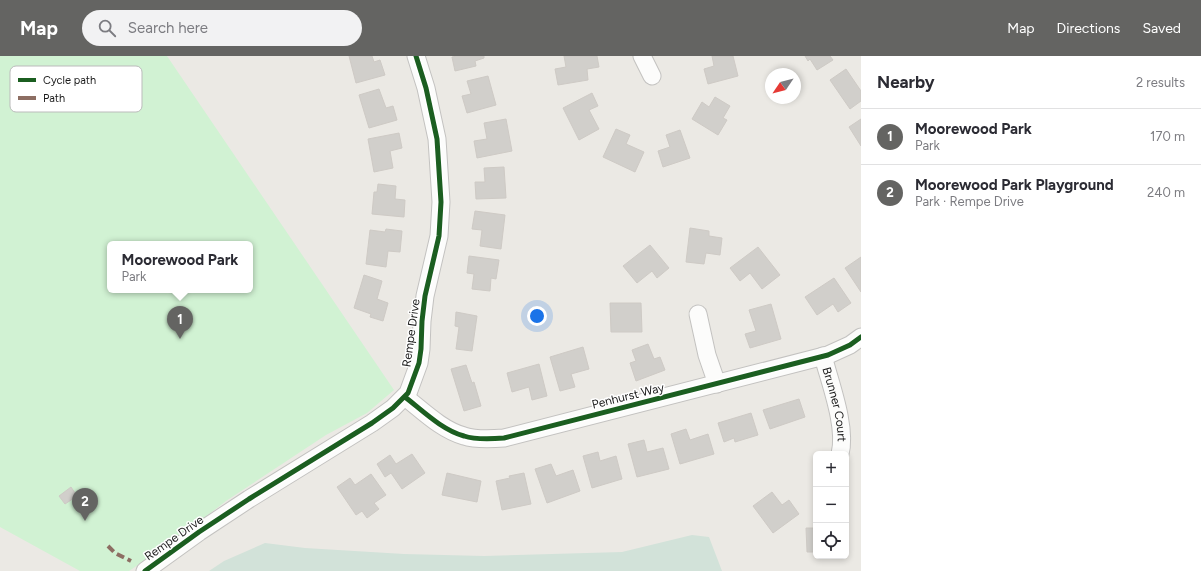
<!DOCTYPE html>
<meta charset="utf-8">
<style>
body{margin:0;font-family:Figtree,sans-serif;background:#f2f2f3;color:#2b2b33}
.controls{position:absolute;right:12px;bottom:12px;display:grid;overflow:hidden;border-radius:6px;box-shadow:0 2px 6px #0003}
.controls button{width:36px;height:36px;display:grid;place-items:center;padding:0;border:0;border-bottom:1px solid #e1e1e2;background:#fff;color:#2b2b33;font:20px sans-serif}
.compass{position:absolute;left:765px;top:12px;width:36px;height:36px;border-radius:50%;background:#fff;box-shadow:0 2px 6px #0003;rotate:235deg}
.you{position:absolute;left:537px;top:260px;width:14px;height:14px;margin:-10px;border:3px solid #fff;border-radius:50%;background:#1a73e8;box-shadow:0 0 0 6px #1a73e833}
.badge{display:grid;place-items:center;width:26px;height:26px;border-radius:50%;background:#646462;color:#fff;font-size:13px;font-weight:700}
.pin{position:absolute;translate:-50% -33px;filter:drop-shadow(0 1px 2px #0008)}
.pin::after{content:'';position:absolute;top:21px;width:14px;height:12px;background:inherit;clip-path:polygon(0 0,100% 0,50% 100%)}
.popup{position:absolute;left:107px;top:185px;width:146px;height:52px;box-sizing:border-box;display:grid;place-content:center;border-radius:6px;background:#fff;filter:drop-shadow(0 1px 3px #0005);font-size:13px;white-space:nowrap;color:#7c7c81}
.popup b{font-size:15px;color:#2b2b33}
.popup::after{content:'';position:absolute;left:50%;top:100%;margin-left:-8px;border:8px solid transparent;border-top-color:#fff}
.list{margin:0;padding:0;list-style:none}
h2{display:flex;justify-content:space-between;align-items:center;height:52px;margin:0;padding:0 16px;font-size:17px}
h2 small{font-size:13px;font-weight:400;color:#7c7c81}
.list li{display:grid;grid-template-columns:26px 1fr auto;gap:12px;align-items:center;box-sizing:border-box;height:56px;padding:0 16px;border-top:1px solid #e1e1e2}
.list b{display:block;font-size:15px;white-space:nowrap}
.list p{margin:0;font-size:13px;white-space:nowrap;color:#7c7c81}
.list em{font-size:13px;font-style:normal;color:#7c7c81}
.icon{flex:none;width:22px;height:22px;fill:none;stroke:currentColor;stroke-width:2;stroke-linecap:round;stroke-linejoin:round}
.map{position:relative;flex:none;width:861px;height:515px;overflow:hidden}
header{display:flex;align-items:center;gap:24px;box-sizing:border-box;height:56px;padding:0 20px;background:#646462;color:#fff}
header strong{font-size:19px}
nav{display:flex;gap:22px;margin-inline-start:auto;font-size:14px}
.search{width:280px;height:36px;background:#f2f2f3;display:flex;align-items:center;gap:10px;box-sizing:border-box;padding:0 14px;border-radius:22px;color:#7c7c81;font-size:15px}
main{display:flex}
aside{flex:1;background:#fff}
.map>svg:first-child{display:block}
.wetland{fill:#d2e2d9}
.park{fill:#d1f2d3;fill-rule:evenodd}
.building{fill:#d1cfcb;stroke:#cecac5}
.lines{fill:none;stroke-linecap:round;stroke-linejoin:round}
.minor-casing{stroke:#c3c2c0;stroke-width:19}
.minor{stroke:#fcfcfb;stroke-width:17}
.quiet{stroke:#8d6e63;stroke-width:4;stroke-dasharray:8 4;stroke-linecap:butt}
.cycleway-casing{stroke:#fff;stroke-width:8}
.cycleway{stroke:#1b5e20;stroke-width:5}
.labels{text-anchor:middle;stroke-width:3;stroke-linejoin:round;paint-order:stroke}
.street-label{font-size:12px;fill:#1c1c1c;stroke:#fff}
.key{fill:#fff;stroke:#bbb;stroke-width:1}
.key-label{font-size:11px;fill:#1c1c1c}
</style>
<header>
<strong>Map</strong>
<div class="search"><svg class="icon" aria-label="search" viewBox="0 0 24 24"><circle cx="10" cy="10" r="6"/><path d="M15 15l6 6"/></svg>Search here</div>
<nav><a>Map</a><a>Directions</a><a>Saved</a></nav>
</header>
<main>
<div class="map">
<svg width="861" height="515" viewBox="0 0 861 515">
<rect width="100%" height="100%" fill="#ebe9e4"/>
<path class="wetland" d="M692,479L709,481L722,515H209L224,505L265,487L305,492L404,498L484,500L622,496Z"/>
<path class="park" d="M0,0H167L394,334L367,357L326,379L226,445L181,480L129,515H80L0,471ZM110,188H250V234H110Z"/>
<path class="building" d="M349,0H372L374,6L380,4L385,19L356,27Z
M457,0H484V2L475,5L476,10L455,15L452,1Z
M564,0H597L599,11L587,13L588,24L558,29L555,13L566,11Z
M712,0H733L738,20L708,28L704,13L714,10Z
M805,0H830L833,4L817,14L810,3L808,5Z
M846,13L861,35V45L850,53L830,24Z
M488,20L496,49L467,57L462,40L471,38L467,25Z
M379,33L386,52L393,50L397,64L369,72L359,39Z
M592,37L598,50L589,54L599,73L579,84L563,52Z
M715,41L730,50L723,62L727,64L718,79L692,63L702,46L709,51Z
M506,63L512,95L477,102L474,85L487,83L484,67Z
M861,63V90L849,71Z
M616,73L630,79L626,88L644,96L635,116L603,101Z
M680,74L690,102L663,111L658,95L670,91L666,79Z
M399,77L402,92L390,95L393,112L374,116L368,83Z
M504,111L506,142L476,143L475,126H485L484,112Z
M378,128L396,130L395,143L405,144L404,161L372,158L374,136H377Z
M475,155L505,159L501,193L480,190L482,174L472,173Z
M690,172L709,175V180L722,182L720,199L706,197L704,208L686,206Z
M386,173L402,175L400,196L388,195L386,211L366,208L370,174L385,176Z
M650,189L669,212L657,222L652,215L637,227L623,210Z
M758,191L780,219L762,233L750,217L740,225L730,212Z
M469,200L499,204L496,223L491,222L490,235L472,233L474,218L467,217Z
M861,201V236L845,212Z
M364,219L382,225L377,243L388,247L383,265L370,261L371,258L354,252Z
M834,222L851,247L838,256L833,248L817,259L805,241Z
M610,247H641L642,276H611Z
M771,248L781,283L750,292L745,278L756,275L749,254Z
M456,256L477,260L472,295L456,293L459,271L455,270Z
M648,288L654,303L660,301L665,314L636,325L630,307L636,305L632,294Z
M583,291L589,313L571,318L575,331L560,335L550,301Z
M539,308L547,340L532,344L529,331L512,336L507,317Z
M466,309L472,327L474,326L481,350L464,355L451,313Z
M799,343L805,361L770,373L763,354Z
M751,357L758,379L735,386L734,382L724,386L718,367Z
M686,373L690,384L708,378L714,398L680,408L671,378Z
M644,384L647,396L663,392L669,413L637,421L628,388Z
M598,396L600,405L616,400L622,423L592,432L583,400Z
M412,398L425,417L402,433L391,417L385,421L377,408L390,399L396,408Z
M551,408L556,420L573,414L580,435L547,447L535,413Z
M447,417L481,425L477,446L442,439Z
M524,417L531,448L502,454L496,425L510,422L509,420Z
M371,418L386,439L374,447L379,453L367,462L362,455L356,459L337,431L350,422L355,429Z
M71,431L77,440L65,448L59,440Z
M772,436L782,449L789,444L799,458L773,477L753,450Z
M806,472H816V496H807Z"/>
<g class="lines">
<g class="minor-casing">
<g id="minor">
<path d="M642,0L652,20"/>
<path d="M698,258L707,299L717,328"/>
<path id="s1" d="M823,300C830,327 847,371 840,398"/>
<path d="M405,341C423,355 442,374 464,380C476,384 492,383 504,382L828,299L850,289L861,281"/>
<path d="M145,515L199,476L249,443L372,367L393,352L408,337L419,307L421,293L422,265L425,240L439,180L441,146L437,83L426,32L416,0"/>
</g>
</g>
<use href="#minor" class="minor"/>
<path class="quiet" d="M108,490L115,497L131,505"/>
<g class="cycleway-casing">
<path id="cycleway" d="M405,341C423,355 442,374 464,380C476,384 492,383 504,382L828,299L850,289L861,281
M145,515L199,476L249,443L372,367L393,352L408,337L419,307L421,293L422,265L425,240L439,180L441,146L437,83L426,32L416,0"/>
</g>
<use href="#cycleway" class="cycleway"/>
</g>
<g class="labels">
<g class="street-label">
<text transform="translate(411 277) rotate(-82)" y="4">Rempe Drive</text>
<text transform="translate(628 340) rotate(-14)" y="4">Penhurst Way</text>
<text dy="4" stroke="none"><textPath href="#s1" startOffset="50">Brunner Court</textPath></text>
<text transform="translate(174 482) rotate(-35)" y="4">Rempe Drive</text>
</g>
</g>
<rect x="10" y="10" width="132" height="46" rx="6" class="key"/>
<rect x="18" y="22" width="18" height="4" fill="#1b5e20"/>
<rect x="18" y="40" width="18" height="4" fill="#8d6e63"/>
<g class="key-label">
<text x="43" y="28">Cycle path</text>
<text x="43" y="46">Path</text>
</g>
</svg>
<div class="controls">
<button>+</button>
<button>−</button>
<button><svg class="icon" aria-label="locate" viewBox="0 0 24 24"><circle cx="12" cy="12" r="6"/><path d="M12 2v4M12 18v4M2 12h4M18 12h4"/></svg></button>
</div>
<svg class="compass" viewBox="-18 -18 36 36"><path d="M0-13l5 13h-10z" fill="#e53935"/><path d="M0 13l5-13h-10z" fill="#7c7c81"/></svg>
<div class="you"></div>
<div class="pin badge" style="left:180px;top:283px">1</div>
<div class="popup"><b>Moorewood Park</b>Park</div>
<div class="pin badge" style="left:85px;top:465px">2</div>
</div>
<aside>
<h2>Nearby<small>2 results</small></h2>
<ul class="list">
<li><span class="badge">1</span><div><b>Moorewood Park</b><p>Park</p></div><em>170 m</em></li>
<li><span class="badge">2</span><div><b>Moorewood Park Playground</b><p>Park · Rempe Drive</p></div><em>240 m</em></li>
</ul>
</aside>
</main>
